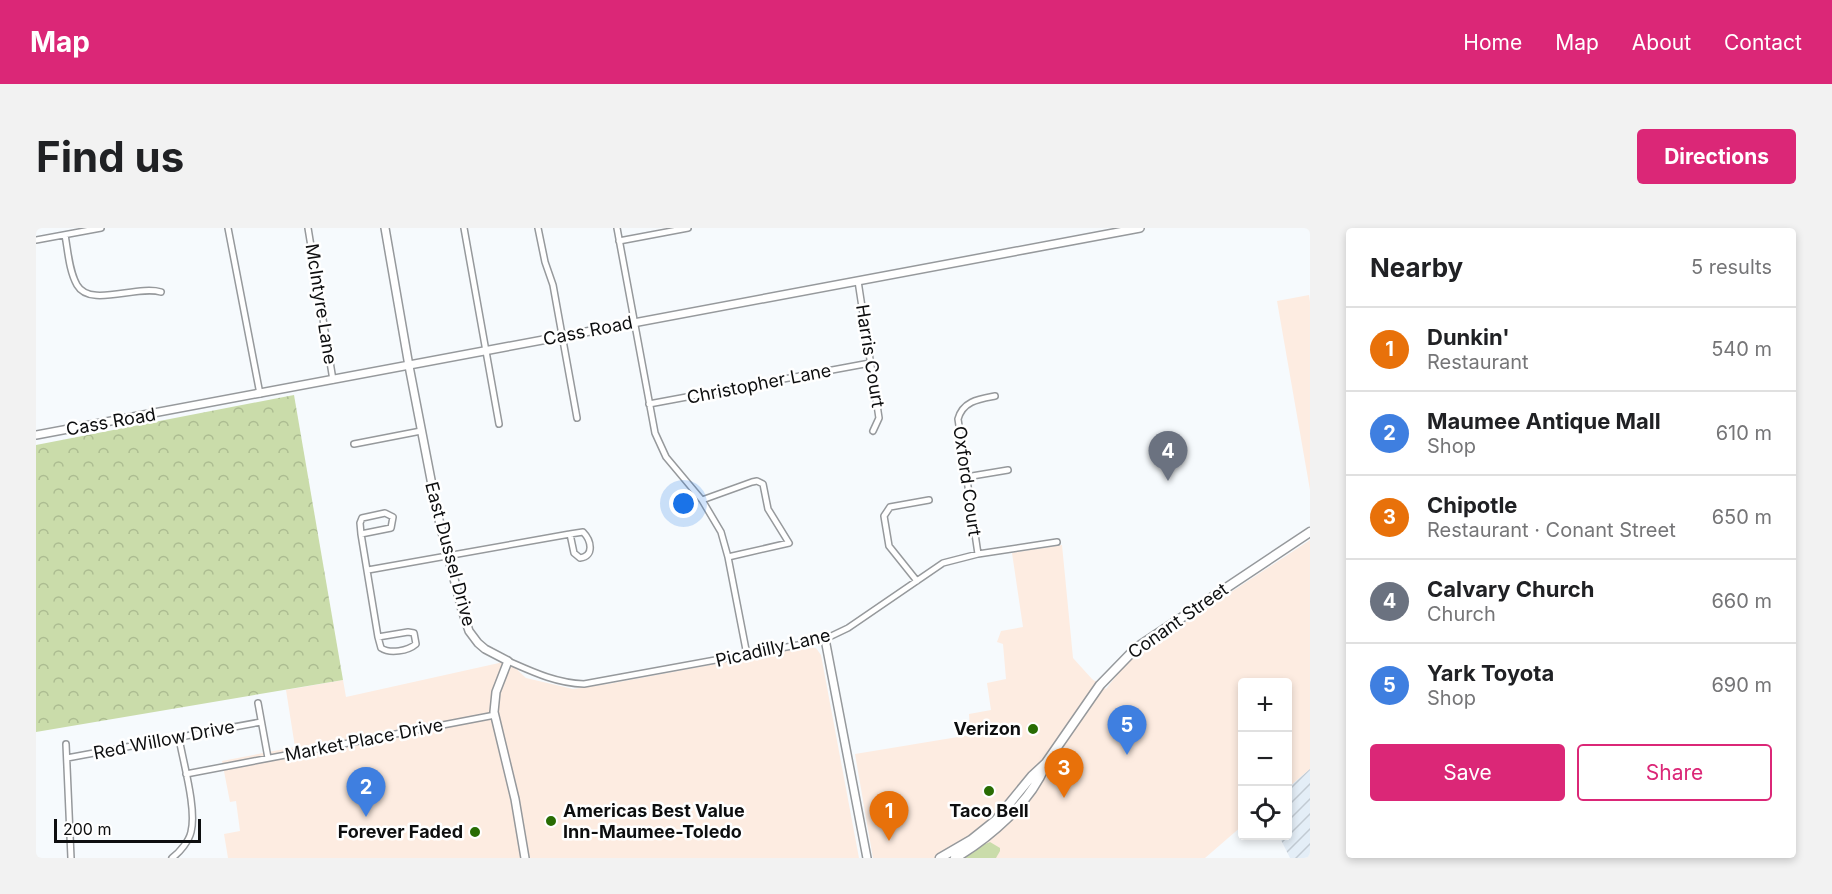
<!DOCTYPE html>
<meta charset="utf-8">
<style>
body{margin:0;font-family:Inter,sans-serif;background:#f2f2f2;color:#202124}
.controls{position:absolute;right:18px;bottom:18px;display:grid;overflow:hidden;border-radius:6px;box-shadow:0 3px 9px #0003}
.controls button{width:54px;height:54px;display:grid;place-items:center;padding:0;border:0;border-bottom:2px solid #e0e0e0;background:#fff;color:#202124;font:30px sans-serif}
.scale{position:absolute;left:18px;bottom:15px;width:147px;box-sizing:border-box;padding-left:6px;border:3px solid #0d0e0f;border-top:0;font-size:16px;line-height:21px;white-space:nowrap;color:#0d0e0f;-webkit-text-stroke:4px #fff;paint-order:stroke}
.you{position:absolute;left:648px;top:276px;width:21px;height:21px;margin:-15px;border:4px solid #fff;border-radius:50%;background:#1a73e8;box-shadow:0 0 0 9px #1a73e833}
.badge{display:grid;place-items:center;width:39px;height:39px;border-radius:50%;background:#db2777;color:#fff;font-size:20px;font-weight:700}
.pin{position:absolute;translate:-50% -50px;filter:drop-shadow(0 2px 3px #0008)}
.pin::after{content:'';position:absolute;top:32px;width:21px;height:18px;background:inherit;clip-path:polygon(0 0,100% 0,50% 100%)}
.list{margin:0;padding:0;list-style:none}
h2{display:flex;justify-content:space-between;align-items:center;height:78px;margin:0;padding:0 24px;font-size:26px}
h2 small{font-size:20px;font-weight:400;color:#757577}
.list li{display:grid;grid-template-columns:39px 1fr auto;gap:18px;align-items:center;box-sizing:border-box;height:84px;padding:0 24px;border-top:2px solid #e0e0e0}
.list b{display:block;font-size:22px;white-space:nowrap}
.list p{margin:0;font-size:20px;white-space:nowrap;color:#757577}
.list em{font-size:20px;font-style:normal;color:#757577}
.actions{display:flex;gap:12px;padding:18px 24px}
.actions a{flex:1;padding:14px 0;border:2px solid #db2777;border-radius:6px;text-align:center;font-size:21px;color:#db2777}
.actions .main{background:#db2777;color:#fff}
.icon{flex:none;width:33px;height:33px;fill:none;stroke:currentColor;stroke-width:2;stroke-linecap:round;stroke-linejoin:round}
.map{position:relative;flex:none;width:1274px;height:630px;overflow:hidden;border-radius:6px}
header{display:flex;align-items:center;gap:36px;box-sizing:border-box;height:84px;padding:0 30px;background:#db2777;color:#fff}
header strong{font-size:28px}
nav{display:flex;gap:33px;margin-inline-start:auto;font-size:21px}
.intro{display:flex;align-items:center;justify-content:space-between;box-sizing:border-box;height:144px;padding:0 36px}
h1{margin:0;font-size:42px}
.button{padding:15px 27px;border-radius:6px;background:#db2777;color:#fff;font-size:21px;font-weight:700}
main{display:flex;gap:36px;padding:0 36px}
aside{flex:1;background:#fff;border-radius:6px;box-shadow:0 3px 9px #0003}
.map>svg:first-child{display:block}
.commercial{fill:#fdece1}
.industrial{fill:url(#industrial-furrows)}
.grass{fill:#cadcaa}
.park{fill:url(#park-crowns)}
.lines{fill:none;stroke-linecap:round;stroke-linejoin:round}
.minor-casing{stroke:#96999c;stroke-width:8}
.tertiary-casing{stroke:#96999c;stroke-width:10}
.primary-casing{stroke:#96999c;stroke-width:11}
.minor{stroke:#fff;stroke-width:5}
.tertiary{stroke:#fff;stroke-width:7}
.primary{stroke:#fff;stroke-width:8}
.poi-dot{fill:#286c03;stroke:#fff;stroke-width:2}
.labels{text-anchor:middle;stroke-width:5;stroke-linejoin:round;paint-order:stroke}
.street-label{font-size:18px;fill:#0d0e0f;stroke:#fff}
.poi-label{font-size:18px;font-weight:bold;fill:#0d0e0f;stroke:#fff;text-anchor:end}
</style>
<header>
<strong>Map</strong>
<nav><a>Home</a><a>Map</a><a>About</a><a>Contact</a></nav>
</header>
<div class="intro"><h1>Find us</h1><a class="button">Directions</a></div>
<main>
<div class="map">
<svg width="1274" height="630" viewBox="0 0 1274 630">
<defs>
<pattern id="industrial-furrows" width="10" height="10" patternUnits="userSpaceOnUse" patternTransform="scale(1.5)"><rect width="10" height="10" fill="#e4eef7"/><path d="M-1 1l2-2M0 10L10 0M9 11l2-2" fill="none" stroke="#c2cbd3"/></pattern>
<pattern id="park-crowns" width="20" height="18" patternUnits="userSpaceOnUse" patternTransform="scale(1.5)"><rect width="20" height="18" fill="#cadcaa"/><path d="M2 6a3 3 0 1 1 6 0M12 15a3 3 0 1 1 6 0" fill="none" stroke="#acbc91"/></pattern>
</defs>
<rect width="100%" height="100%" fill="#f6fafd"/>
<path class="commercial" d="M1273,67L1274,74V262L1241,73Z
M1274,312V541L1252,560V454H1206V598L1169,630H837L819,526L934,507L933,486L955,482L951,455L970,451L967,416L961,414L965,403L987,399L976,325L1026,317L1037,430L1056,451L1070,461L1087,439L1106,423Z
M771,419L780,420L785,427L823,630H192L188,606L204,603L200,573L194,574L186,533L259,519L250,462L307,452L310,469L472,433L490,450L537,461L572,456Z"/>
<path class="industrial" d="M1274,541V630H1254L1243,608H1252V560Z"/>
<path class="grass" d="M954,614L964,620V623L960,630H925L944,618Z"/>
<path class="park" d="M258,167L307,452L0,504V217Z"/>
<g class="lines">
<g class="minor-casing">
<path id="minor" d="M192,0L224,166
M272,0L297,152
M428,0L463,196
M502,0L509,34L517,57L541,190
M581,0L619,205L630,229L666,272L685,304L692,329L711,427
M29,7C32,23 33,43 41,57C54,80 100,57 125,64
M0,12L65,0
M583,13L652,0
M822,53L843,190L837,203
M613,176L834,135
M318,216L385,203
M930,249L972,242
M666,272L716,254L721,253L727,256L732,281L753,315L692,329
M349,285L357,289L355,300L325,306L324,295L326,290Z
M325,306L342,409
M942,326L922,191C927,173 943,171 959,168
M332,342L534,306L547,304C555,312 559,328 544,330L538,325L534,306
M881,353L853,318L848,288L854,279L893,272
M372,404L378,405L380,416C372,423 354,426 345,420L342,409Z
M472,433C497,444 520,455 548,456L778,414L789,411L812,400L907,335L942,326L1021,314
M222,475L232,530
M30,516L35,630
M31,530L225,494
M150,546L459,487
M136,630C144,624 153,613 155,604C161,581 147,534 143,510"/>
</g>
<g class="tertiary-casing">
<path id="tertiary" d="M349,0L373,138L402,288L426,382L433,403L442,415L449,421L472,433L460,464L458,484L479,571L489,630
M0,207L1104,0
M789,411L831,630"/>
</g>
<g class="primary-casing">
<path id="primary" d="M904,630L935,612L960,592L996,548L1010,535L1064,457L1100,420L1274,304
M919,630C953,610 994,575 1009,538"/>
</g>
<use href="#minor" class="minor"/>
<use href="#tertiary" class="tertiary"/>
<use href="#primary" class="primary"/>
</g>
<g class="poi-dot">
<circle cx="997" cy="501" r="6"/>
<circle cx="953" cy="563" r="6"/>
<circle cx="515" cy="593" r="6"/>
<circle cx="439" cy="604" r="6"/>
</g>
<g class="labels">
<g class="street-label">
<text transform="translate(285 76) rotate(81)" y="6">McIntyre Lane</text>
<text transform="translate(552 103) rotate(-11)" y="6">Cass Road</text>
<text transform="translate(834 128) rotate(81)" y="6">Harris Court</text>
<text transform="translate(723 156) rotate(-11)" y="6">Christopher Lane</text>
<text transform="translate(75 194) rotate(-10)" y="6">Cass Road</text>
<text transform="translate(931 253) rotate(82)" y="6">Oxford Court</text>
<text transform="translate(414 326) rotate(75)" y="6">East Dussel Drive</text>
<text transform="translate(1142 393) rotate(-35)" y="6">Conant Street</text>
<text transform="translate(737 420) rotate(-13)" y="6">Picadilly Lane</text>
<text transform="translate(128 512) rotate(-11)" y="6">Red Willow Drive</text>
<text transform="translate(328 512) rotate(-11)" y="6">Market Place Drive</text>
</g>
<g class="poi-label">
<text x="985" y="507">Verizon</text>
<text x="527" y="589" text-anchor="start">Americas Best Value<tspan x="527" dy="21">Inn-Maumee-Toledo</tspan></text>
<text x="953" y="589" text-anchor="middle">Taco Bell</text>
<text x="427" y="610">Forever Faded</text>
</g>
</g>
</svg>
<div class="controls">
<button>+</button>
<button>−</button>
<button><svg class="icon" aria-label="locate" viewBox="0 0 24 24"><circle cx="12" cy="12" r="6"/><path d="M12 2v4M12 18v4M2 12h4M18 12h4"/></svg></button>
</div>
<div class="scale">200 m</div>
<div class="you"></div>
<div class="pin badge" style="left:853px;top:613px;background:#e8710a">1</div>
<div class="pin badge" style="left:330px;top:589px;background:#3f7fe0">2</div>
<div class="pin badge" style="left:1028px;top:570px;background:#e8710a">3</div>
<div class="pin badge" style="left:1132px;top:253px;background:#6b7280">4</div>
<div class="pin badge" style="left:1091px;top:527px;background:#3f7fe0">5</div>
</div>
<aside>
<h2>Nearby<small>5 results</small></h2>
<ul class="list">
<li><span class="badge" style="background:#e8710a">1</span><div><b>Dunkin'</b><p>Restaurant</p></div><em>540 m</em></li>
<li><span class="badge" style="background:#3f7fe0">2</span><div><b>Maumee Antique Mall</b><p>Shop</p></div><em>610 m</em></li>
<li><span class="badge" style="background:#e8710a">3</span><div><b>Chipotle</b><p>Restaurant · Conant Street</p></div><em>650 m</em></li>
<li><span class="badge" style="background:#6b7280">4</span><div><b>Calvary Church</b><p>Church</p></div><em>660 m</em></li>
<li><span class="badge" style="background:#3f7fe0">5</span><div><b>Yark Toyota</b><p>Shop</p></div><em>690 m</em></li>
</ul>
<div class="actions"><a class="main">Save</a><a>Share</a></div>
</aside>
</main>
